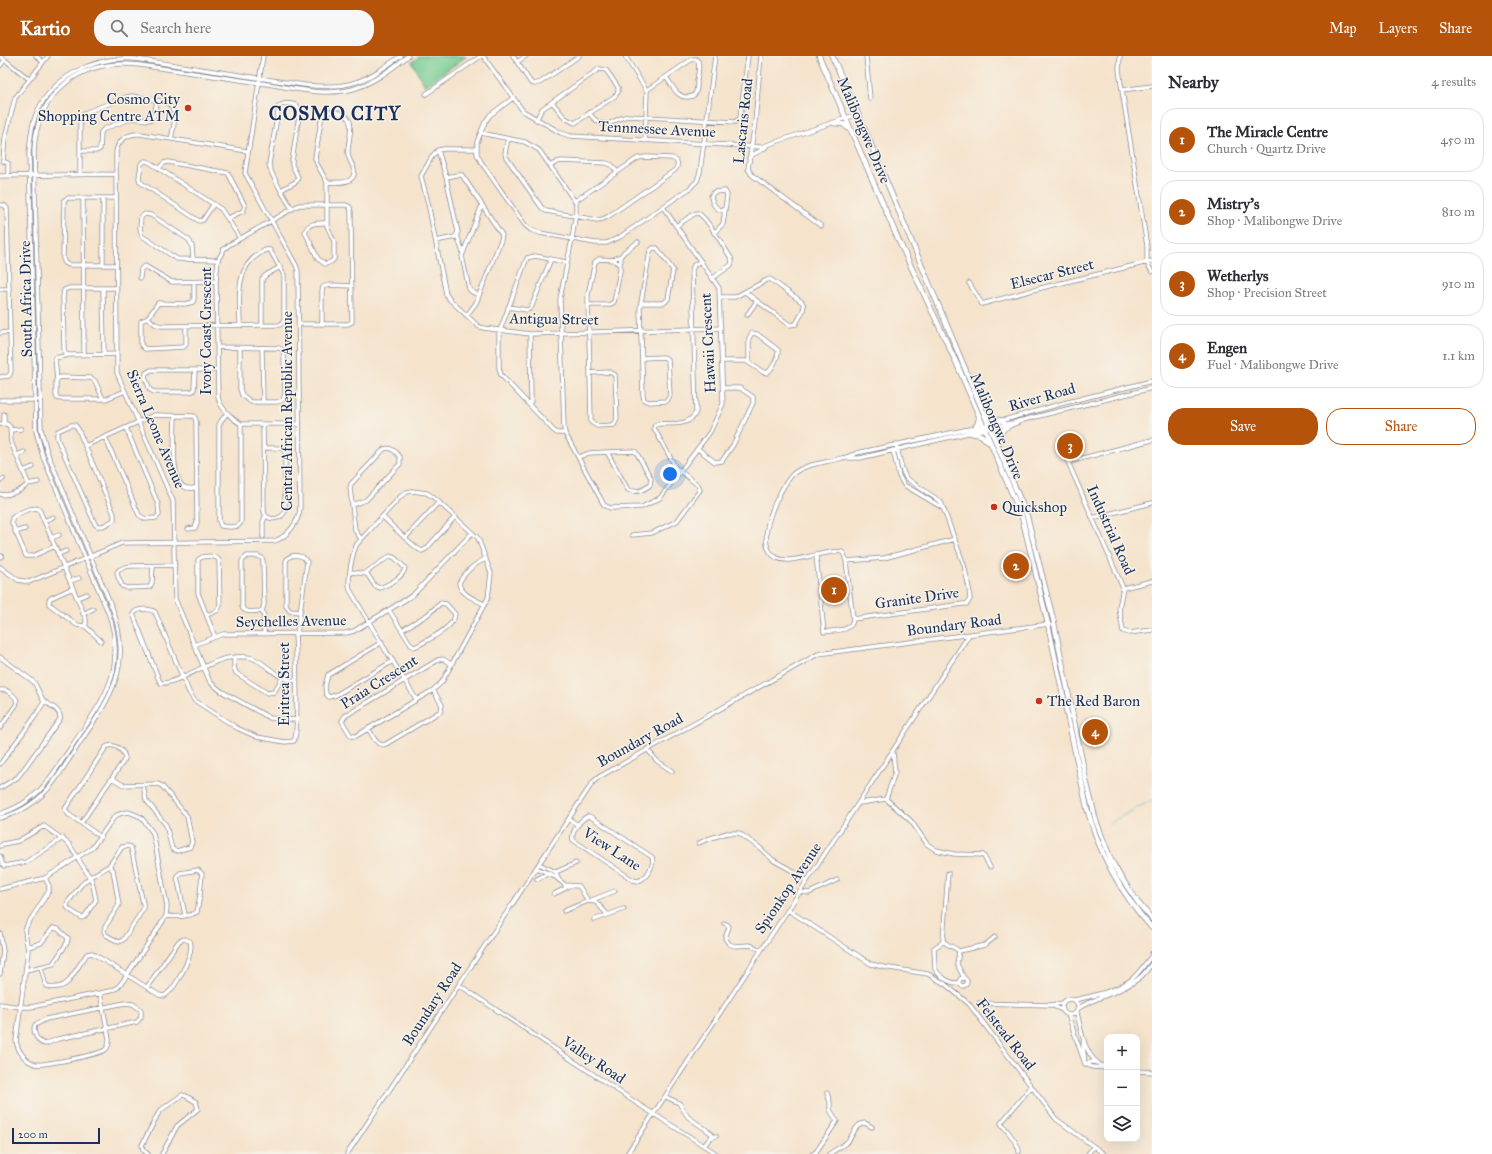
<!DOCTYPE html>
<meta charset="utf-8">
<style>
body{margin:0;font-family:"IM FELL Great Primer",serif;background:#f7f7f7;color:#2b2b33}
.controls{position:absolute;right:12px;bottom:12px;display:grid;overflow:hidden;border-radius:8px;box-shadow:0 4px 16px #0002}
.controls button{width:36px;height:36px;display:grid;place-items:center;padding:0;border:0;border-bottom:1px solid #e1e1e2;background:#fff;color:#2b2b33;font:20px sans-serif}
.scale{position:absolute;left:12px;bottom:10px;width:88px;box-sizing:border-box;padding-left:4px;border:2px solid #1b2f5e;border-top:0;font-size:11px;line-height:14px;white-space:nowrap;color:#1b2f5e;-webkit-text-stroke:3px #f7f3e8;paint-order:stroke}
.you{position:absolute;left:670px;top:418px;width:14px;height:14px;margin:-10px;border:3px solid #fff;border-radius:50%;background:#1a73e8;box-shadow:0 0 0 6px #1a73e833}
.badge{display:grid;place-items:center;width:26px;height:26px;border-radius:50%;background:#b45309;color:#fff;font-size:13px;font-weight:700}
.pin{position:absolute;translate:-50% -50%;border:2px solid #fff;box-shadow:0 1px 4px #0006}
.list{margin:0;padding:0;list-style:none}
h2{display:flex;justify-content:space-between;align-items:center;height:52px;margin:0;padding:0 16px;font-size:17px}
h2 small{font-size:13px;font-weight:400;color:#7c7c81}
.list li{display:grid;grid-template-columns:26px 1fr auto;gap:12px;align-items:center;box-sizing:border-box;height:64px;margin:0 8px 8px;padding:0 8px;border:1px solid #e1e1e2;border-radius:16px}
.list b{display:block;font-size:15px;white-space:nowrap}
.list p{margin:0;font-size:13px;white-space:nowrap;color:#7c7c81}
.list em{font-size:13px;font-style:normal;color:#7c7c81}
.actions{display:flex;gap:8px;padding:12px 16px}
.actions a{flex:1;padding:9px 0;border:1px solid #b45309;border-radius:16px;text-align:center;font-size:14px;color:#b45309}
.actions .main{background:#b45309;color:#fff}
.icon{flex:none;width:22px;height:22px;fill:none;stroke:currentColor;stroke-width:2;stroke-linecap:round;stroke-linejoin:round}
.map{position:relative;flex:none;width:1152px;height:1098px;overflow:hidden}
header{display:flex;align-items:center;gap:24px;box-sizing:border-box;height:56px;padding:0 20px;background:#b45309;color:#fff}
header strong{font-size:19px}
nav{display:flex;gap:22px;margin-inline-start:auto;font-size:14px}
.search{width:280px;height:36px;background:#f7f7f7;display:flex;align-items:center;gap:10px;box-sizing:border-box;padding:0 14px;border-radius:16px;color:#7c7c81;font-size:15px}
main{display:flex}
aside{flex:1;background:#fff}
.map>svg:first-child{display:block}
.green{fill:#76cd93;stroke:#487e78}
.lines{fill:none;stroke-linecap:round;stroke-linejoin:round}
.stream{stroke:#52bcce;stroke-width:1}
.minor-casing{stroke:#888995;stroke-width:5}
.major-casing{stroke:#888995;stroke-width:6}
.minor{stroke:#fff;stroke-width:3.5}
.major{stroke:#fff;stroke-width:4.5}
.poi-dot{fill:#c8321e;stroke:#f7f3e8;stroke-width:1.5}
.labels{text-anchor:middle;stroke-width:3;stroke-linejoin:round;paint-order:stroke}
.poi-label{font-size:15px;fill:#1b2f5e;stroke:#f7f3e8;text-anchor:start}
.street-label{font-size:15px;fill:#1b2f5e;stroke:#f7f3e8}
.district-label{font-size:19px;font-weight:bold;letter-spacing:1px;fill:#1b2f5e;stroke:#f7f3e8}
</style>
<header>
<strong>Kartio</strong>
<div class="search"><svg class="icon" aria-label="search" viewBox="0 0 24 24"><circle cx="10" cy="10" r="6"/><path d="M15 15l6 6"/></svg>Search here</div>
<nav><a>Map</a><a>Layers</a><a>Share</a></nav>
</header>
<main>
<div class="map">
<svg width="1152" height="1098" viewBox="0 0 1152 1098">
<rect width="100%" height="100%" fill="#f7f3e8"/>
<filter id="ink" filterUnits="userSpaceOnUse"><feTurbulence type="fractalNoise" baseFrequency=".025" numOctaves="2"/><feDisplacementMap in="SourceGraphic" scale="8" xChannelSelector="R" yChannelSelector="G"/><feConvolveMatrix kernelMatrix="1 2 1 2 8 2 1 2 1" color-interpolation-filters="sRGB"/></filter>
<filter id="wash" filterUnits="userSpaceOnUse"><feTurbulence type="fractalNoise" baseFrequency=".012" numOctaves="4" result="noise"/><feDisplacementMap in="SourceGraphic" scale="16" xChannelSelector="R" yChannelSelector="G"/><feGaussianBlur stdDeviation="0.9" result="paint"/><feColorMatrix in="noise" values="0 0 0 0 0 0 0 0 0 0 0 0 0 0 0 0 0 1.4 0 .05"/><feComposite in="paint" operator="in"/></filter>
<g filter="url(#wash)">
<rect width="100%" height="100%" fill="#f5e3cc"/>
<path class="green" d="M420,0H467L425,30L412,6Z"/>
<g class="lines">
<path class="stream" d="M1109,767L1152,744"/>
</g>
</g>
<g filter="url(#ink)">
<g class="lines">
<g class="minor-casing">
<path id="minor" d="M0,0L29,23
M36,0L43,6
M483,0L523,55L561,77L570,80L761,91L858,58
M513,0L531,27L535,28L541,26L579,0
M625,0L647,35L645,85
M761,0L755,66L748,113L752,119L821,170
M866,0L870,43
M1120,0L1119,13L1121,28L1147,190V207L1152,216
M517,6L526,0
M0,10L5,4
M647,34L692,3H696L698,5C700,11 698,18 697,24C697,31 698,41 688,41C677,42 672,29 666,21
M1122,34L1152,30
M426,38L481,0
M513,42L490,59L485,66L477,86V98L481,106L525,169L531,174L540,177L595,187H607L620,181L690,132L697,125L700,116L715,0
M589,57C607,80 612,61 629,60L735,66L740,62L748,0
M536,64L542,53L599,13L606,14L618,31V36L615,40L575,67L565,62L552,46
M481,77L525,86L539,94L576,147V156L572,183L560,243L564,372L565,377L604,449L610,452L642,451L660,442L710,376L723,348L719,232L663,151
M508,83L505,97L506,101L542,152L546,155L597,164L603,163L609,160L675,114C679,109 678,104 672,102L646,101L638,102L575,145
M476,93H444L438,94L433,99L421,120L428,147L446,238L450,244L478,270L483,272L530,278L721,272
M80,95H96L100,93L101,76L104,73L132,62L147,64L152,63L154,60L157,45
M247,95L140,78C128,77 118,84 116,96L117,317L173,445L175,543L210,626L221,635L270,662L296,664
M749,102C754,96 761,96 766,91
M3,105L5,82L15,42L48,0
M3,105L8,107V120
M550,110L557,106L561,105L606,107L612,109L617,116
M159,112L164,107L168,106L228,117L245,150L243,155L228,162
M80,118V67L81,61L87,56L126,41L132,40L166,46C179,54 174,70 171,83
M0,120L116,118
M446,121L457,119H462L502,179L501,184L476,247L467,259
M281,134L297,125L298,121L292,109V105L300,53C296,47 285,46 279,50L269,108C270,119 286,142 292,153
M83,142L84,299
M116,142H68L64,144L63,203L65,207L69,209H116
M0,149H4L7,152L11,316L9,320L0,321
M213,149L203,164L199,165L196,163L140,126L139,122L141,108L145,105L149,106L221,153L240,182
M327,167C318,167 308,166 305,176L318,203L325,208L331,206L334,203V185L327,170V126L317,108L315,102L322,59L324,56C329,55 334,56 339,57C359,61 347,84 348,97C348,106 360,115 351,123C346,128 333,126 327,126
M676,170L694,158L698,157C707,161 725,193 731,202L732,206L731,209L713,222
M714,177L723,168L727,139L725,135L714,136L711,140C712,149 717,154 725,155
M457,179L463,197
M436,185L455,181L458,176L446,121L438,94
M620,201L624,196L638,186
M615 204a3 3 0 1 1 6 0a3 3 0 1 1-6 0Z
M193,203L192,190L189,184L151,159L145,158L141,161L140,172L142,180L177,203L218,204
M103,209V142
M140,222L141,213L145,210L172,226L216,225
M969,227L982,248L1033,234L1152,205
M103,232L104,298
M0,233H8
M479,239L472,236L469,233L462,200L482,149
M720,241H735L767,224L770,223L802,246C807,253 799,261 796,268L790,269L745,236
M641,247H664L668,243L673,214L657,192H653L650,195L640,252L643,339L644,344L649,346L667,345L670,339L668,304L664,301L642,302
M588,249H609L614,246L620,215V206
M508,251L527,254L531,252L551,203
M747,259L757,245
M148,262L155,268L161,270L280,269L284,265V219L270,194C265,193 263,195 259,198C234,213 240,245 240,269
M299,268H348L352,266L351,156L350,151L346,149H299L229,189L224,193L218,204L216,225L218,340C219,351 232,363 241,368H299
M322,268V235L323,231L329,229L352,230
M262,269V223L266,219L280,211
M186,270V288L184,291L145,293L141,289V265L148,262L158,247L185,248L193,246L194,243V226
M0,277L10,276
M218,291L279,292L282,293L284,299L285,338L283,344L277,346H251L242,339L240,333V292
M262,292L263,346
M117,298L69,299L65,297L64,293L63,241L64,234L69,232H117
M722,305H746L763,316L767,317C772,313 779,301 778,294L757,278L752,277L749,282V305
M195,314L194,333L193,335L188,336H154L150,334L145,321L146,317L151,314H217
M590,317L591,366L597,370L614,369L617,363L615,319L610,316L590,317L588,249V238L595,206L599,203L615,204
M57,324L55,302L69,299
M103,343L95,325L91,322L61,321L56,324V339L57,342L61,343H106L125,335
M0,344H37
M529,348L531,345L530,278
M227,357L221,365L219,369V465L221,470L230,471L238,470L241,466V368
M4,358V368
M175,359C175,374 170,423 184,431C187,433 193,432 196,432
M1019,365L1152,332
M0,368H7L10,371L11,386L28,427C24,434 7,441 0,438
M71,369H75L78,373L114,458V464L103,470H97L95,468L57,382V378L58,375Z
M263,369L264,456C267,466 282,464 285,455V395L281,392H263
M11,374L21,373
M565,377H557L554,375L501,319L499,312V277L527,202L535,200L566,206
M105,381L139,459L145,463L156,462L159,459L158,448L126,372
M1152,384L1068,406L1123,532L1119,552L1123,575L1129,577L1152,574
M85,390L154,359L194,360L196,364L197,467L195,472L188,473
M698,393L715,406L722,405L733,389L753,347V341L740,332H723
M893,394L899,420L904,429L943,452
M17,399L24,396
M579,401L589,397L607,396L628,434C636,437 644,434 650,429L651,422L636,396L633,395L607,396
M846,402H860L1011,367
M23,415L33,411
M0,425L3,423
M28,428L38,426
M352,449L350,432L351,428L384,393C391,390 396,396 400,401V408L366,444L352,449L355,474L361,483
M383,461C389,467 417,494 422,495L426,493L455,461
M1092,462L1152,447
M44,465L53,461
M15,476L25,473
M632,479L652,477L677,465L700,434L698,429L676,412L654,372L655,369L658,368C671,367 690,371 696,356L692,214L694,209L701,205
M263,481V466L265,461
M406,481L439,446
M51,482L59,479
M55,490L33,500H26L12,467V462C18,457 33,450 39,453L86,563V568L83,570L77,569L49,548V544L51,542L73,532
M59,498L66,495
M816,499C805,501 787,507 777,502C751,489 779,432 793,418C805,407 827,407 842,402C847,401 852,399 857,397L983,370L1064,347L1152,325
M0,501L2,500
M846,505L853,563L963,548H967L970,543L969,532L964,509L941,446L906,422L902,413L896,388
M153,510L152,527L150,531L127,532L122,530L118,521L117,516C120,512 127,510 132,510L175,509
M0,511L18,524L29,526L122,487L275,485C288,480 299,466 300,452L298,215L296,209L245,117L263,0
M351,516L367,518L375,530L380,532C389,528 403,522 405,512L395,502L390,500L365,517
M70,525L79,522
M1123,532L1152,525
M77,542L87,538
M484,548C476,544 460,538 459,527C464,517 475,507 486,503
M389,554L411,589L414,591L419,589C429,583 455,571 455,558L446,548L441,547L427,559L402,574
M262,555C255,555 245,558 242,551V505L247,500H258L262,502L263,505L264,549L262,555L264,560V578
M83,558L93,553
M207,559L217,555L220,550L219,504C215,499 202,499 198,504V537L215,581
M853,563C852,576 835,574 824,576L816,499C821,498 838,494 842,496C845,498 845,502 846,505L884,502L955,483
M84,569L101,585
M295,578C296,593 299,678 294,685L285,686L257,681L237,672L194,644L189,636L155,556C149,552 137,552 133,558L159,624L161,627C175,629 211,604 228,602C234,601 246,600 252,602C268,607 278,626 296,624
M297,578L307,506L303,501C297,499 289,498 286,505V550L290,555L300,556
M382,586L328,619L325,630L326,638L329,641L336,639L393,605
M194,589L223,578L346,577L354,575L413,539L472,477
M0,601L34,626L44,646L34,662L0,708
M234,602V611L236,617L267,637L274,636L283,621
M0,634H6C11,638 19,641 16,649L0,672
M416,643C406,627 397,611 386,595L350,534C347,525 352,497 357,488L401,440L407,436L412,435L427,437L433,441L478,482L491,517L488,542L442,626L433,634L356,680H351L342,665L345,660L438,604L443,603L451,608
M368,672C373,680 377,692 386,688L441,655L442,649L433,634
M647,693L657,705L672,715
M112,722L123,729L158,728L162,730L187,760L192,786L190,791L177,795L172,793L166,769L146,744L143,729
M0,732L18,721L60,663C62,655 50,649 44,645
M886,743L895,716L893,697
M860,747L886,743L911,765L927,788L936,794L954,798L983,799L990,811
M0,758C15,753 28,746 39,735C51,723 60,707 70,693C86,668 106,645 113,616C117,596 115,575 108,556L43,401L36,375L29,97C30,85 31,72 35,61C50,21 94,0 135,3L304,29C351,34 363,26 401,0
M588,760L591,761L652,801C655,809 646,823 638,825L633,824L573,784C571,775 580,764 588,760Z
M0,762C21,757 39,745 53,727C64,712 74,695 85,679C114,638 131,606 113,554L47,396L41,373L34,95C37,34 82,2 140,9C180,15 220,21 260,27C290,31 323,41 353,33C374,27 391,13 408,0
M569,763L578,769
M81,767L125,703C125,695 114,686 106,691L65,753L68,758L101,781
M699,787L708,783L727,777H739L760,792L773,804L791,814L807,825
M0,790L3,788L18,785L44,770L69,788L92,825L96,844L85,860L82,862L70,854L67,851L68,846L81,829L90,821L109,810L122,791L127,790L131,791L144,852L123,884L119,886L106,879L104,875L105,871L119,849L113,814L109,810
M0,800L2,807L4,810L26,806L63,782
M539,808L556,816L558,822
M536,812L553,819L565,829L579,830L588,845L596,846L607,858
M556,816L576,807
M948,817L943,884C946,890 954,890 959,895L957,908L964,922
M45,822L49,830V835L27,869L25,875L28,895L16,985C18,995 25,1005 35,1008C42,1010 100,998 105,994C109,991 109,987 109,983L100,937
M537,823L549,817
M0,833L45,822L92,792L115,760L122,757L129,756L141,761L153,777L167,850L166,860L163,865L123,925L117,932L110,935L31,951H20L0,948
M800,836L809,837L837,824
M554,838L564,833L568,830
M592,844L615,835
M788,854L871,908L883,911L928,918L945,928L969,948L1056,1063L1104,1098
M564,855L588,845
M166,860C176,861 188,861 197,856L200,839L202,818L198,814L180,817L177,820L185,859
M594,864L624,853
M724,867L728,869L729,871L725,882L729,888L735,890L750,889L761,894
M0,877L3,895L0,918
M943,886L934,892L935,913C940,921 950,928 959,927
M959,895L985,889L995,881
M41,911L45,927L47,930C53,933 63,931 68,926L87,898L92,897L159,939L164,940C175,934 195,897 190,885L184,883L179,885L147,931
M26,914L53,908L67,887L68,882L58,873L53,872L41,887L28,891
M959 926a4 4 0 1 1 8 0a4 4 0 1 1-8 0Z
M459,929L638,1048L717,1098
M1062 951a8 8 0 1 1 16 0a8 8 0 1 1-16 0Z
M1074,944C1091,941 1119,934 1132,923C1140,916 1146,907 1152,899
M125,947L133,948L141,954V961L137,966L58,983L45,988C38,987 32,976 35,969L46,963Z
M979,947L1051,949L1063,947
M1051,949L1062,954
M1079,952C1097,940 1121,937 1138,923C1144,919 1148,913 1152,907
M1077,956C1081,975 1085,1004 1105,1011
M1068,959L1085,1008L1092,1011L1107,1012
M1084,984L1083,989L1085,1008L1092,1006L1097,1007
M1137,1015L1152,1016
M666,1041L679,1047L688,1061L711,1077L713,1081
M704,1090L710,1082L716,1080
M1019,1096C1020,1090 1007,1074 1002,1069L1001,1067L1031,1031
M148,1098L143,1094L142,1089L158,1058L161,1054L182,1039L186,1040L196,1046L198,1053L177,1070L162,1098
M347,1098L593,726L599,721L818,598L1049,568
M627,1098L969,579
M812,1098L816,1096L837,1065L830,1054V1046L827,1037
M829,1098C835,1094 843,1090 848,1085C854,1078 855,1068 865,1067L872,1071
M1088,1098L1093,1091"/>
</g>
<g class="major-casing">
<path id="major" d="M819,0L898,183L957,308L1022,461L1048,568L1087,752C1099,797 1121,838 1152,872
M832,0L858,58L1027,460L1054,567L1086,724L1096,765L1111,804L1120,820L1139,848L1152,863
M832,67L843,68L850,74
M986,357L993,363L1004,365
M976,370L978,367L979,361
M971,377L981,379L988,386
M999,387C998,372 1008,370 1020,365
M1152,899V898"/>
</g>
<use href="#minor" class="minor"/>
<use href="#major" class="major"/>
</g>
</g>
<g class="poi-dot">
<circle cx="188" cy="52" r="4"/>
<circle cx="994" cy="451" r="4"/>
<circle cx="1039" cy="645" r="4"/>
</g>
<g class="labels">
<g class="poi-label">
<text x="180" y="48" text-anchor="end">Cosmo City<tspan x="180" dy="17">Shopping Centre ATM</tspan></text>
<text x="1002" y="456">Quickshop</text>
<text x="1047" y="650">The Red Baron</text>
</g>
<g class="street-label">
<text transform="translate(743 65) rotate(-84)" y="5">Lascaris Road</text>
<text transform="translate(657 73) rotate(3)" y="5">Tennnessee Avenue</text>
<text transform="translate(864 74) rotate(67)" y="5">Malibongwe Drive</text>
<text transform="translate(1052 218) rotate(-14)" y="5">Elsecar Street</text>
<text transform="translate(26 243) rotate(-91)" y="5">South Africa Drive</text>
<text transform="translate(554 263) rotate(1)" y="5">Antigua Street</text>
<text transform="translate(206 275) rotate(-90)" y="5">Ivory Coast Crescent</text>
<text transform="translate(708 287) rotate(-93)" y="5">Hawaii Crescent</text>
<text transform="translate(1042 341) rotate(-16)" y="5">River Road</text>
<text transform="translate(287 355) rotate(-90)" y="5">Central African Republic Avenue</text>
<text transform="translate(997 370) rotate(67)" y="5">Malibongwe Drive</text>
<text transform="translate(156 373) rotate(67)" y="5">Sierra Leone Avenue</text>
<text transform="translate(1111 474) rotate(66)" y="5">Industrial Road</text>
<text transform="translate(917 542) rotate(-8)" y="5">Granite Drive</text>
<text transform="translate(291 565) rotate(-1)" y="5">Seychelles Avenue</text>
<text transform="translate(954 569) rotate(-7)" y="5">Boundary Road</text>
<text transform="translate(379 626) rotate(-32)" y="5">Praia Crescent</text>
<text transform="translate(284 628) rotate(-90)" y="5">Eritrea Street</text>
<text transform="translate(640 684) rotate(-29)" y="5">Boundary Road</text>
<text transform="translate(612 793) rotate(33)" y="5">View Lane</text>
<text transform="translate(788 832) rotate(-56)" y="5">Spionkop Avenue</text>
<text transform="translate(432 948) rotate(-57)" y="5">Boundary Road</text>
<text transform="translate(1006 978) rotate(52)" y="5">Felstead Road</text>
<text transform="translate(594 1004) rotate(34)" y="5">Valley Road</text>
</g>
<g class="district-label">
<text x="335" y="64">COSMO CITY</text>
</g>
</g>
</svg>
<div class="controls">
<button>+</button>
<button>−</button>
<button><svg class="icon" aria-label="layers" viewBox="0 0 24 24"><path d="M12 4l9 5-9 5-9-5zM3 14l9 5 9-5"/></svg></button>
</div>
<div class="scale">200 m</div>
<div class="you"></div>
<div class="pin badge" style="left:834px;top:534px">1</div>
<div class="pin badge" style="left:1016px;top:510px">2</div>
<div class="pin badge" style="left:1070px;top:390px">3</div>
<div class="pin badge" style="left:1095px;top:676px">4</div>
</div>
<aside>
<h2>Nearby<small>4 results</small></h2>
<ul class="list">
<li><span class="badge">1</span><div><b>The Miracle Centre</b><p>Church · Quartz Drive</p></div><em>450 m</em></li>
<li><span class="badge">2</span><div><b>Mistry's</b><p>Shop · Malibongwe Drive</p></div><em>810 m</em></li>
<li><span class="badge">3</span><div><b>Wetherlys</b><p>Shop · Precision Street</p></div><em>910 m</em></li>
<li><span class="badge">4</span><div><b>Engen</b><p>Fuel · Malibongwe Drive</p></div><em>1.1 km</em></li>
</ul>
<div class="actions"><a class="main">Save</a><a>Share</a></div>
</aside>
</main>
